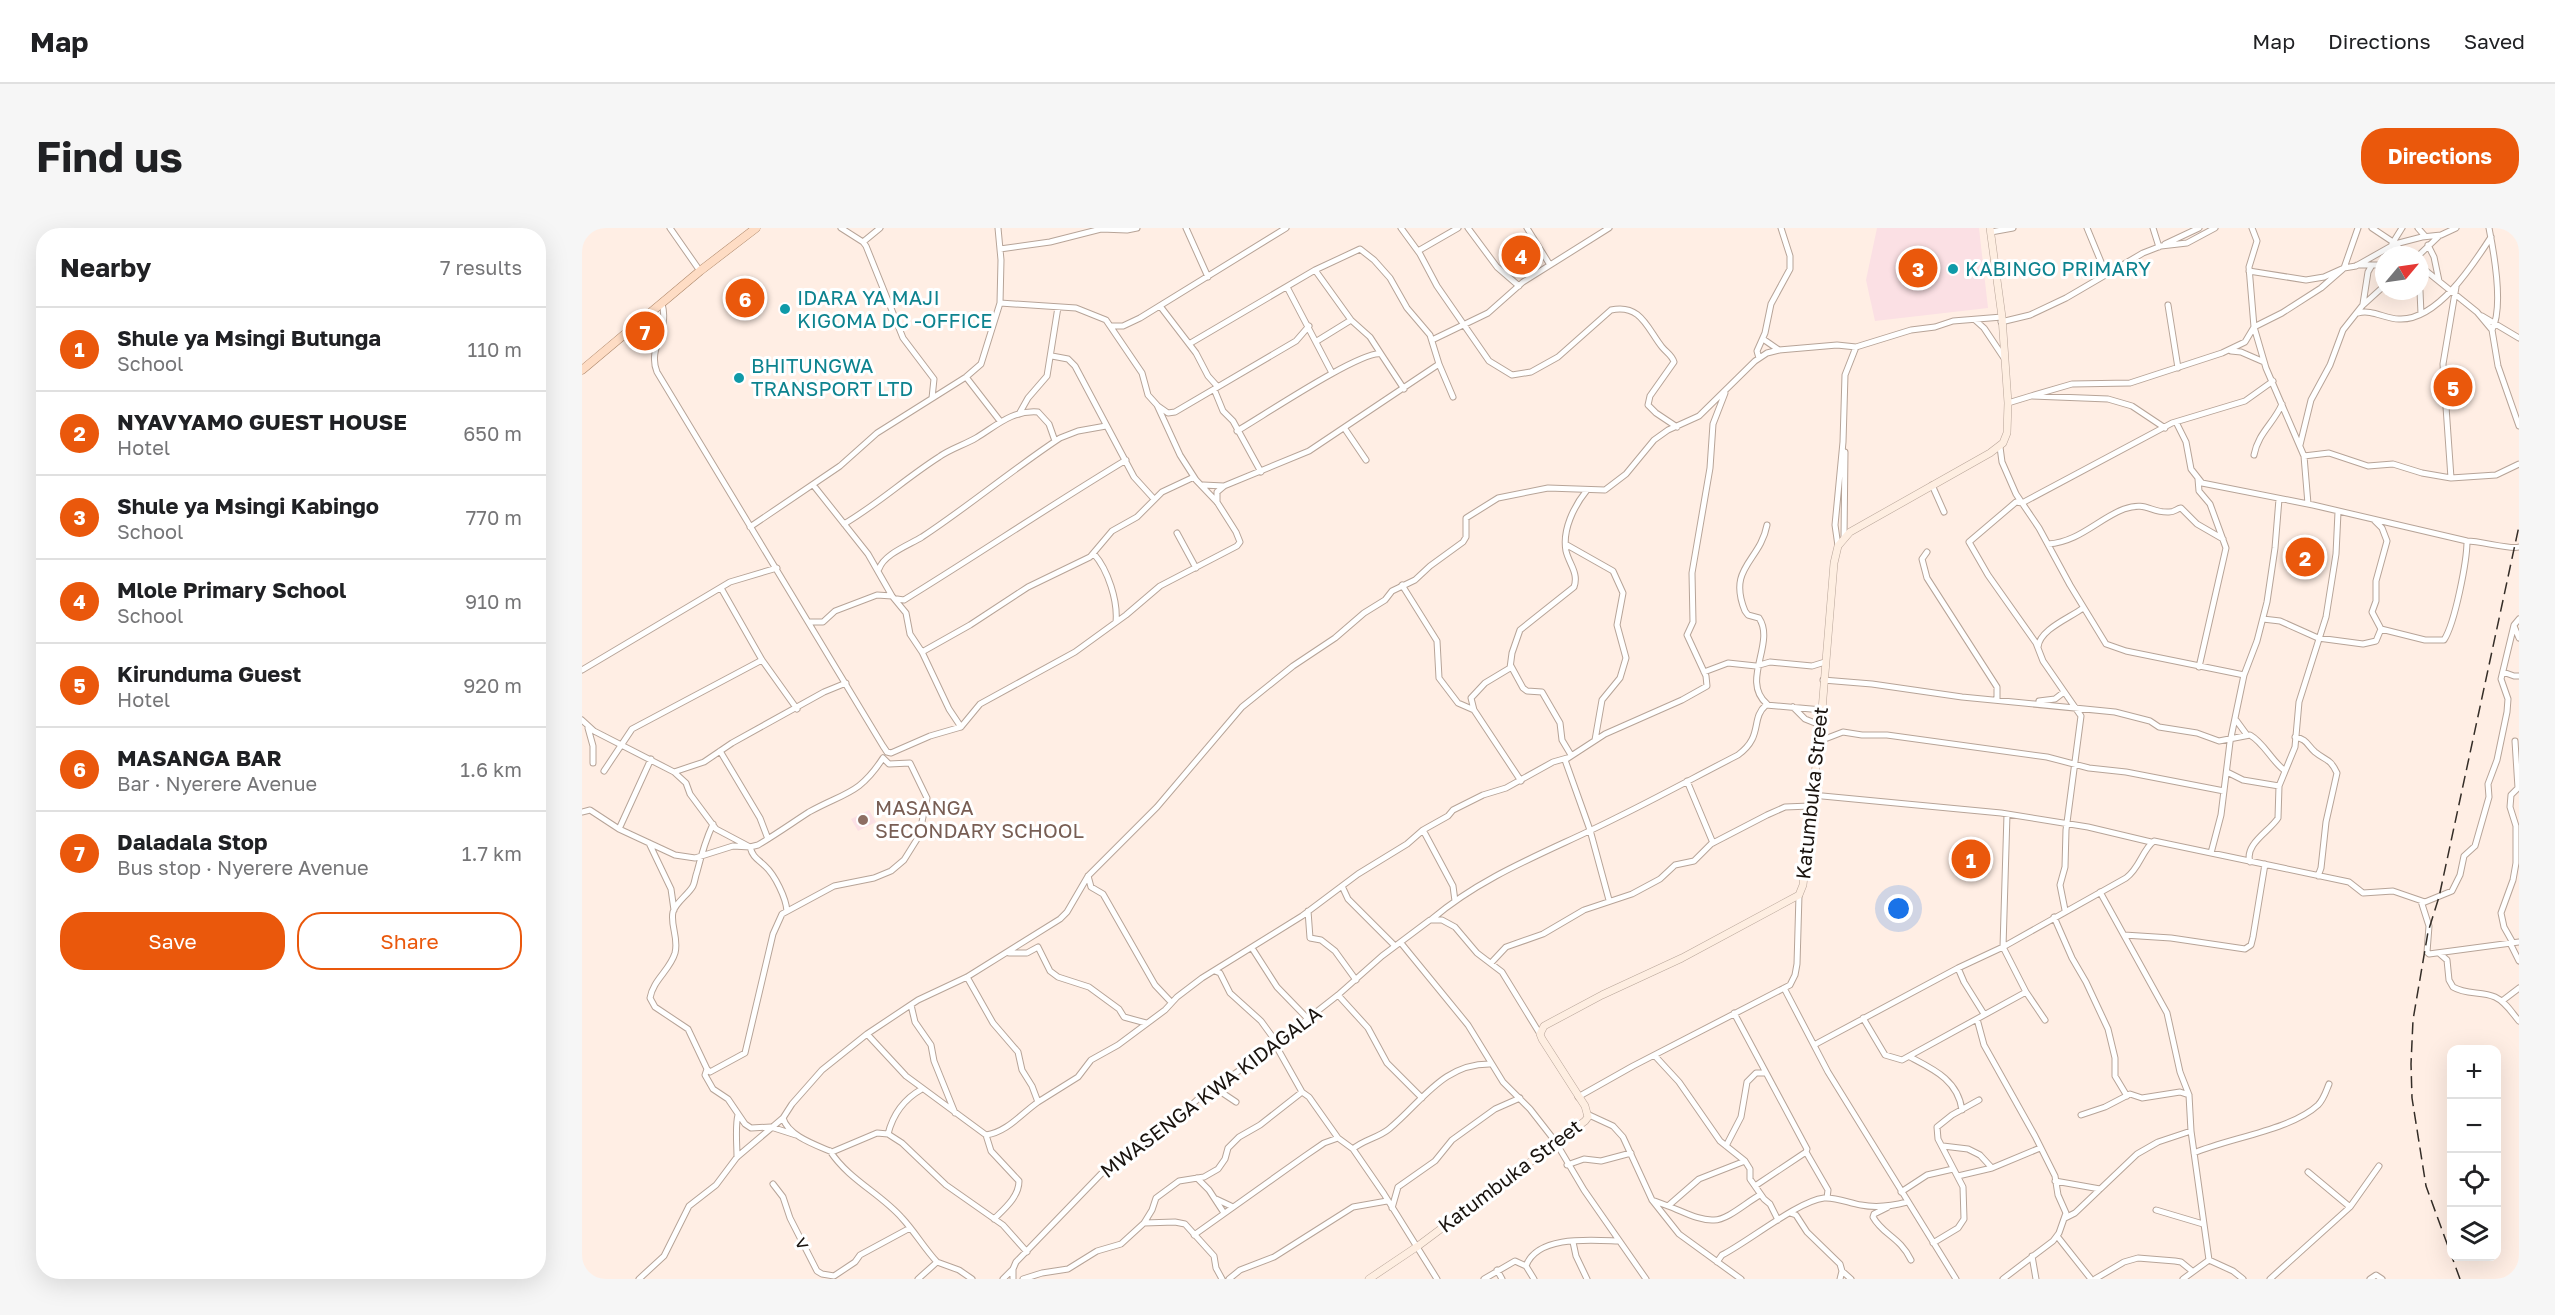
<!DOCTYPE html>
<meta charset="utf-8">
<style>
body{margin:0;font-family:"Golos Text",sans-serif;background:#f6f6f6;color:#202124}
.controls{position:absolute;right:18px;bottom:18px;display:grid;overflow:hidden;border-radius:12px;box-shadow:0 6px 24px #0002}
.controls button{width:54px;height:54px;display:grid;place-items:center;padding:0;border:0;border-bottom:2px solid #e0e0e0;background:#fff;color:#202124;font:30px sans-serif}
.compass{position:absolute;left:1793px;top:18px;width:54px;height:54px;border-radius:50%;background:#fff;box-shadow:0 6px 24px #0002;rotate:61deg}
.you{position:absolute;left:1317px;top:681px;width:21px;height:21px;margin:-15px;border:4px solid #fff;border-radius:50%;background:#1a73e8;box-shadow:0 0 0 9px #1a73e833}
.badge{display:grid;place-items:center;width:39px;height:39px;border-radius:50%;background:#ea580c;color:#fff;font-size:20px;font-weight:700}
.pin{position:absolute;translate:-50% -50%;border:3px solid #fff;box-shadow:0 2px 6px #0006}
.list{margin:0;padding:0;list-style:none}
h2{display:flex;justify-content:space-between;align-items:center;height:78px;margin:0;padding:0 24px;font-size:26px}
h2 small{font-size:20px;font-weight:400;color:#757577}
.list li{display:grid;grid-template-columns:39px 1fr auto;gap:18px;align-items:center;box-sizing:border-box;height:84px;padding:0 24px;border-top:2px solid #e0e0e0}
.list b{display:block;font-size:22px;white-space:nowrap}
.list p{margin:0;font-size:20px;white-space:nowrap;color:#757577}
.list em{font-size:20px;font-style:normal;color:#757577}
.actions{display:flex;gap:12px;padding:18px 24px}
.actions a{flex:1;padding:14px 0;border:2px solid #ea580c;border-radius:24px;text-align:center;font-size:21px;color:#ea580c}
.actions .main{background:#ea580c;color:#fff}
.icon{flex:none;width:33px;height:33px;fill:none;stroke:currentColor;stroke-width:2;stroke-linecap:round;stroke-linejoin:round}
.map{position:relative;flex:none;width:1937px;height:1051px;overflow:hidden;border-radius:24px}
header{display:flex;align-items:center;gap:36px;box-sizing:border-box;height:84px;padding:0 30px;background:#fff;border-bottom:2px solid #e0e0e0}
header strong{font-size:28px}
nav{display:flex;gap:33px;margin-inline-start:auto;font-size:21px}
.intro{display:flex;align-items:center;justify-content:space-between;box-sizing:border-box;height:144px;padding:0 36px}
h1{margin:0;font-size:42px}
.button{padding:15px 27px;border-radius:24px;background:#ea580c;color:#fff;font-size:21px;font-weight:700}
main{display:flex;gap:36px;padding:0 36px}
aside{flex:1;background:#fff;border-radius:24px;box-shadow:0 6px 24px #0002}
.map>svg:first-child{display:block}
.education{fill:#fbe0e4}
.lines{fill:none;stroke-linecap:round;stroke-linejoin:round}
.minor-casing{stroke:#b7a498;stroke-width:7}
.secondary-casing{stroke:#b7a498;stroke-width:8}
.primary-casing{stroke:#ad876a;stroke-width:9}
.minor{stroke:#fff;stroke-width:5}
.secondary{stroke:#feeee1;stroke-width:7}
.primary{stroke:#fedcc4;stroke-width:8}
.rail{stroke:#342d27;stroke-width:1.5;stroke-dasharray:12 6;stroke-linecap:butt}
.culture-dot{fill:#0f9aa8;stroke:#fff;stroke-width:2}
.education-dot{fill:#8d6e63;stroke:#fff;stroke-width:2}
.labels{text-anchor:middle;stroke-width:6;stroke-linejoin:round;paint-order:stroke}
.culture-label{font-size:20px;fill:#0d838f;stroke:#fff;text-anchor:start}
.street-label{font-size:20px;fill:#19130e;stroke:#fff}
.education-label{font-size:20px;fill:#785e54;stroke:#fff;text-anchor:start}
</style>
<header>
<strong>Map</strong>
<nav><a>Map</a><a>Directions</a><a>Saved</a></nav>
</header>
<div class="intro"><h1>Find us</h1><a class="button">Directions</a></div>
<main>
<aside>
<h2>Nearby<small>7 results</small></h2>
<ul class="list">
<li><span class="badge">1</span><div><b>Shule ya Msingi Butunga</b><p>School</p></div><em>110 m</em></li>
<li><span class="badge">2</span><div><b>NYAVYAMO GUEST HOUSE</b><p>Hotel</p></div><em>650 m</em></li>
<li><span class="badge">3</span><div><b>Shule ya Msingi Kabingo</b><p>School</p></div><em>770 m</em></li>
<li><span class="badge">4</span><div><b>Mlole Primary School</b><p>School</p></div><em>910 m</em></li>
<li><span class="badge">5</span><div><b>Kirunduma Guest</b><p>Hotel</p></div><em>920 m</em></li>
<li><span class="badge">6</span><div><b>MASANGA BAR</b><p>Bar · Nyerere Avenue</p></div><em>1.6 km</em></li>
<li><span class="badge">7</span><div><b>Daladala Stop</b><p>Bus stop · Nyerere Avenue</p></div><em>1.7 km</em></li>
</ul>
<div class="actions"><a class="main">Save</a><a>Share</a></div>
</aside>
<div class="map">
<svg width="1937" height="1051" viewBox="0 0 1937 1051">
<rect width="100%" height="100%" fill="#ffeee4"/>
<path class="education" d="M1295,0H1397L1406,80L1293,93L1284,52Z
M287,582L294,594L276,603L269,591Z"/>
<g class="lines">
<g class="minor-casing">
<path id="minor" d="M88,0L118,43
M259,0L281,14L284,18L321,110L352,151L350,170
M604,0L626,49
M819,0L838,26L855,58L907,133L930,147L949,144L976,129L1029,82C1059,75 1066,102 1080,119C1085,125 1090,127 1092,134L1068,168L1066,177L1074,185L1095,199
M886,0L915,39L937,58
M945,0L968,37
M1505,0L1524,46
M1571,0L1577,19
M1670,0L1675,13L1667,39L1672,99L1684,140L1722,228L1726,276
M1790,0L1811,14
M1836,0L1843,8
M1907,0C1912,25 1922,79 1910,102
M1409,4L1431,0
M281,14L298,0
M1583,16L1617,0
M1810,16L1820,0
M1813,16L1825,27
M1846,17L1852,29L1857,53
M418,21L468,14L519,1L545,2L555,0
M836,23L876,0
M1837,27L1857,8
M1775,37H1802
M1838,38L1895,84L1910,102L1916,138L1937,198
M733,42L769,92L788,109L799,126
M1667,43L1724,52L1742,49L1762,40L1776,0
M705,59L750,145
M1838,63L1839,86
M80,76C88,102 65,120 75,144L301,518L305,524L309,525L348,508L379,499L398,476L493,424L544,387L578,358L655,318L658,314L654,304L635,274L614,252L598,227L575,177L566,167L560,145L524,92L494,80L418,75
M1781,76L1786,44L1790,37
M1586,77L1596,140
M578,78L614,125L626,148L636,159
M1776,85C1790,81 1803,91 1817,91C1855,93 1891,37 1909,9
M1900,88L1937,110
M1393,92L1402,100L1422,130
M1419,94L1448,87L1484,70L1561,25L1579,18L1605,15L1633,0
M530,98H541L558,90L704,0
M1181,111L1197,122
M850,112L906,85L941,54L1027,0
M735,113L769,92
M607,116L733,42L778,21L792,32L808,50L825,80L848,107L857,136L871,169
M1649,123L1659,124L1682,134
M470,128L486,131L493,138L552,249L572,271
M1177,130L1175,123L1183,105L1189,76L1208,41V28L1199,0
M384,149L418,193
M632,161L641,183L651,193L679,244
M1449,168L1490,156L1548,155L1640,125L1663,114L1672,99L1700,85L1739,60L1762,40L1774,38L1813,16L1840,9L1859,7L1874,0
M1426,175L1449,168L1526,171L1550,178L1583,200
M576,178L586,185L593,184L714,113L727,98
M437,186L446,170L465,148L476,79
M1594,194L1604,214L1609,241L1620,255L1731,277L1885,313C1899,313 1929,322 1937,319
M763,201L784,232
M655,203C678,190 779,122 799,126L822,161
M1718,217L1729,172L1748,137L1761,102L1780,78L1802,58
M1418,219L1420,234L1434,266L1457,300L1488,357L1524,416L1544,423L1662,447
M1672,227C1676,205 1692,195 1700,176
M1722,228L1747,225L1786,238L1811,236L1840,245L1869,250L1914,247L1937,236
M1869,250L1861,136L1874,59
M1616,251L1617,263L1628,276L1644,320L1617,439
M621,257L642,258
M1350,257L1362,284
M232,258L286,326L310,368L324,385L328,406L340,424L367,481L379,499
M635,274V264L642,258L727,223L857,136
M262,296C296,276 324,250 357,229C368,221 382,217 394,210C414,198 430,182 456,184L467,196L473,213
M1185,297C1178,334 1145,339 1163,383L1166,387L1177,390C1194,415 1158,453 1185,476
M168,299L258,238L295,205L384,149L399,136L418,75L419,32L416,0
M595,305L614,340
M1262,309L1263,224
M1466,316C1497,314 1516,291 1542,281C1565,273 1568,285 1587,284C1593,284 1594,281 1599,280L1615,296L1641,311
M985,317L1031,343L1041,365L1035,397L1044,430L1038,450L1020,472L1013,512
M1256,318L1253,297L1261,214L1263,147L1274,119
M1345,324L1340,331L1345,350L1415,459V472
M512,326C526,342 536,373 534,394
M297,341C302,326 327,317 340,309C387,278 431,241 478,210L496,203L524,198
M820,357L855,413L857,450L876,475L892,482
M139,360L180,432L215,481
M315,371L322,372C397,326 469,277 544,232
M1681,391L1698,393L1736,410L1781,416L1794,413L1799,401L1790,384L1794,373V353L1805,313L1800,300L1792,292
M227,394H241L253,383L295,367L310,368
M1932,398L1937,410
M1799,401L1843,412H1862C1873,395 1885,333 1885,313
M1456,419C1458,401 1488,390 1501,380
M340,424L388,397L446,359L508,329L530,303L555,289L580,264L612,249
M929,438L941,460L945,463L960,464L978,495L980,512L989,527
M0,442L148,354L195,340
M1122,444L1146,435L1174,438L1188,434L1230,438L1243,434
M1921,444L1932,448H1937
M1241,452L1290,456L1380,469L1533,484L1568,493L1577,499L1615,505L1637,513L1668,507C1682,515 1689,532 1702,542
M1457,473L1473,471L1482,464
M1211,479L1223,491L1238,497
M0,492L12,503L92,544L122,534L150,515L242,464L264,455
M1654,492L1665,507
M6,500L11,518V535
M1713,509C1725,511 1725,517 1733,524C1744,533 1748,530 1755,545L1744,594L1739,640L1736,648
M1235,514L1261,504L1280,507H1305L1465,529L1507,540L1544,544L1642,563
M138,523L178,590L186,611
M22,543L50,501L180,432
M92,544L104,555L108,566L134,601L168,619L176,617C193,607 210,595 227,584C263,564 277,567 301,530
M1645,544L1661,552L1697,558
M939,553L892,482L889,470L903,455L928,440L930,425L938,402L992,359C997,345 987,336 984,323C980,302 992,278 1005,262
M1105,553L1131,615
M1230,567L1419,585L1506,599L1569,614
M0,584L8,582L37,601L93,627L113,630L151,618L168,619C171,630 176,631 183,638C193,647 204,670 205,683
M1425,586L1421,719L1444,764L1463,792
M131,596C124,611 119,628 115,644C113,649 113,654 111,658C106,667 94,674 91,684C88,697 97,710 93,725C88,742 71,752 68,770L73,779L106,801L125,841L128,844L163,825L191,706L200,686L252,658L292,650L309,643L322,632L337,608L345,570L328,535L307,536L301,530
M37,601L69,531
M841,602L871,658L873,673
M67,615L89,661L92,682
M1629,625L1639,587L1648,514L1662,447L1675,413L1685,374L1693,320L1697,271
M1668,634C1662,616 1688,603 1696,590L1697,558L1713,519L1717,474L1744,389L1754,326L1756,284
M506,648L509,659L521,666L573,757L589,774
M760,658L766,671L813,718
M1518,664L1585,785L1598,844L1607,867L1609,903L1627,1032L1601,1051
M1027,672L1008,602L983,532L1023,506L1100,472L1125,458L1124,448L1105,407L1111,394L1110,345L1128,240L1131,196L1143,165
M1839,673L1847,698L1845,724L1847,726L1937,714
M1483,682L1478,657L1483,639L1484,602L1499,488L1461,433L1454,415L1406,347L1387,314L1434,274L1440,275L1590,195L1663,173L1691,153
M726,683L728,710L739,712L753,723L774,752
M1472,689L1490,730L1504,754L1526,801L1533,830V848L1545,868
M850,691C904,645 971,622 1034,590C1075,570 1115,548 1156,527C1182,508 1168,491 1184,477L1240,482
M1542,707L1589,710L1663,721L1669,717L1671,709L1683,636
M819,715L886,797L921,854L948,881L973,913L1002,962L1064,1051
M1928,715L1937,733
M1931,715L1922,699L1919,685L1931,652L1934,635V598L1928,579L1929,567L1936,560L1933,513
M670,720L695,759L726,791
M427,725H445L456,719L468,743L476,749L507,759L537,781L542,789L564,795
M1857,725L1865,732L1867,752L1871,759C1884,767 1900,763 1913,769C1924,774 1930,785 1937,793
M909,735L924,719L961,706L1002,682L1050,666L1078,651L1093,637L1112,633L1129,616L1185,587L1203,579L1228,578
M1376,740L1382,754L1402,786
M633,743L638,745L648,765L679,793L695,815
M1202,760L1246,844L1374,1051
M756,767L786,800L805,835L840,870
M1920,773L1937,760
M329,777L333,794L349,817L352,833L373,885
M1152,785L1225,921L1224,924L1173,958
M1281,790L1303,827L1320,832L1444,764
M1395,791L1402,817L1453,908L1473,948L1476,967L1484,985L1477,1005L1471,1013L1421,1051
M285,806L324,848L404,907C425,904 439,886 456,874L450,858L440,842L436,824L411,795L385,749
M693,816L720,864L727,869L756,910
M1232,817L1376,740L1421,719L1544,650C1558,640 1560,622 1572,613L1767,654L1781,665L1811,663L1843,674L1870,663L1878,647L1882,628L1893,618L1907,569L1906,556L1915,532L1925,484L1926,471L1919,451L1932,397L1937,391
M1073,828L1097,854L1138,913L1163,933L1168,941V951L1182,971L1188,976L1196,992
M1328,829C1351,841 1376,852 1380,882
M125,841L123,847L131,861L146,871L163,896L169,900L189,899L214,907
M633,860L654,874
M996,869L1051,838L1208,757L1213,747L1215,736L1217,667
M456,874L496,849L509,832L536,817L583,782L595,769L620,750L720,688L776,646L825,616L841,602L866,588L871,582L901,567L924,560L971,534L985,530
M1005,886L1031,898L1041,909L1070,972L1097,1006L1159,1051
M1499,887L1523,879L1548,866L1560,870L1598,864L1607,867
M201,890C206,908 234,917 250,924L295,905L306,906L320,915L364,957L421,997L445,1024
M306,906C311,886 322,871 340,861
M404,907L409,923L437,953C437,969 422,981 412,991
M1144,918L1159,889L1165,854L1174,845H1183
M1361,918L1386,921L1398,927L1410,940
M771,921C781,912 796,910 807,901C840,874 861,835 909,836
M248,923C267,952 298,965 320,990C333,1004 342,1020 355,1034
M1224,924L1246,962L1245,970
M1612,925C1647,910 1709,902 1736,877C1742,871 1744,863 1747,856
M155,929C155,916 153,898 156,887
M985,937L1002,931L1019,933L1049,925
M1726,944L1768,979
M1376,948L1410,940L1458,920
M615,950L627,962L642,985
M1473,953L1518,961
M191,956L201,969L208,990L235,1043L240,1046L252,1048L273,1034L278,1027L328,1000
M1319,964L1345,947L1371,941
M634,971L651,979
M1070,972L1086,978L1117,951L1163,933
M1086,978C1100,983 1117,993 1132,992C1146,992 1166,973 1178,967
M1306,979L1292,986L1291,989C1301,1007 1318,1009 1329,1032
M810,980L816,959L853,933L870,912L913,881L938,870
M1574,982L1621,996
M1208,985L1214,987L1225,1004L1258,1036L1260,1043L1258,1051
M1483,990L1493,985L1555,926L1576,914L1609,903
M562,995L593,994L603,996L632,1028L634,1040L640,1051
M612,1007L723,928L742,915L756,910L771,921L802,966L855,1051
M1475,1008L1509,1051
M991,1014L994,1028L1005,1051
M1351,1015L1376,1000L1382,991L1381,959L1356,911L1355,899L1370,887L1397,872
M1450,1028L1454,1051
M1627,1032L1651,1043L1661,1051
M1135,1034L1140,1027C1166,1014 1216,973 1242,970C1254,969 1267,975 1279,977C1294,980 1310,978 1325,974
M944,1038C955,1007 1009,1012 1036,1013
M915,1042L920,1051
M1260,1043L1269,1051
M57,1051L82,1028L107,978L134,957L155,929L201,890L210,876L240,842L285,806L336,772L385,749L478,691L485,684L506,648L575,579L660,479L711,438L753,410L782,385L803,372L810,363L833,352L848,338L881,314L884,309V290L916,270L966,260L1023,262L1044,246L1072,212L1086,202L1117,188L1173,133L1185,125L1197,122L1255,117L1274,119L1329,102L1353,99L1371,93L1420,89
M336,1051L355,1034L377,1042L390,1051
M421,1051L431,1041
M431,1051V1041L434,1034L519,946L564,910L590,895L616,871L677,829L756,767L800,728L848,692H860L873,699L895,725L920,744L958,806
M441,1051L460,1045L486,1041L515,1023L539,1016L562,995L570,982L574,970L597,953L622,949L636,941L643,931L646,920L657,909L678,897L720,864
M647,1051L658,1042L692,1029L771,979L805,973
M902,1051L933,1033L944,1038L952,1051
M1513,1051L1542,1034L1556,1030L1593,1033L1599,1034L1610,1043
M1688,1051L1768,979L1797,938
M1788,1051L1794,1047L1800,1051"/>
</g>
<g class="secondary-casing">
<path id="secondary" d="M787,1051L836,1018L1003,893L1006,889L1003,878L960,811L958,806L962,798L1020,767L1100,730L1217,667L1221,657L1240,482L1252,335L1256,318L1268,304L1408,225L1421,215L1425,205L1426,175L1420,89L1408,0"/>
</g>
<g class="primary-casing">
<path id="primary" d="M0,142L118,43L174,0"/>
</g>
<use href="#minor" class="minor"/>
<use href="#secondary" class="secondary"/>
<use href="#primary" class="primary"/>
<path class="rail" d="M1878,1051L1844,958L1830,870L1829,836L1831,792L1846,704L1857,669L1937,298"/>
</g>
<g class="culture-dot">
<circle cx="1371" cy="41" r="6"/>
<circle cx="203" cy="81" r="6"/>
<circle cx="157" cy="150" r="6"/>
</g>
<circle class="education-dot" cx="281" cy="592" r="6"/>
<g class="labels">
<g class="culture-label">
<text x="1383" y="48">KABINGO PRIMARY</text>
<text x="215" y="77">IDARA YA MAJI<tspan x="215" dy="23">KIGOMA DC -OFFICE</tspan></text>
<text x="169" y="145">BHITUNGWA<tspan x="169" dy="23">TRANSPORT LTD</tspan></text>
</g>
<g class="street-label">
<text transform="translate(1230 565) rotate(-84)" y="7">Katumbuka Street</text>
<text transform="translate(629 864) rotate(-37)" y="7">MWASENGA KWA KIDAGALA</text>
<text transform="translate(928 948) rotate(-37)" y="7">Katumbuka Street</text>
<text transform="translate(221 1015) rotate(62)" y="7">v</text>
</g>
<g class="education-label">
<text x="293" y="587">MASANGA<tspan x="293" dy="23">SECONDARY SCHOOL</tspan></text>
</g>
</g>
</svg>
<div class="controls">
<button>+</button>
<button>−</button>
<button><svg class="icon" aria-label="locate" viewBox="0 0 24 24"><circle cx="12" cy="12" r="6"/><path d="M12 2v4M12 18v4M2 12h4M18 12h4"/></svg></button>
<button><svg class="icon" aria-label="layers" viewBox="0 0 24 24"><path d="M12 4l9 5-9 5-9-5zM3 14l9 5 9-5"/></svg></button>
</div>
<svg class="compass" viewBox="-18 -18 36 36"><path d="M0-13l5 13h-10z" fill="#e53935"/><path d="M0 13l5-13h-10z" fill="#757577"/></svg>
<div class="you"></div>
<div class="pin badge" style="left:1389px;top:631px">1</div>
<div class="pin badge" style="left:1723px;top:329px">2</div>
<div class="pin badge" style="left:1336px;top:40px">3</div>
<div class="pin badge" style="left:939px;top:27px">4</div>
<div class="pin badge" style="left:1871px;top:159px">5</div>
<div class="pin badge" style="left:163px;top:70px">6</div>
<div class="pin badge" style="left:63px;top:103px">7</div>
</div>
</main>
